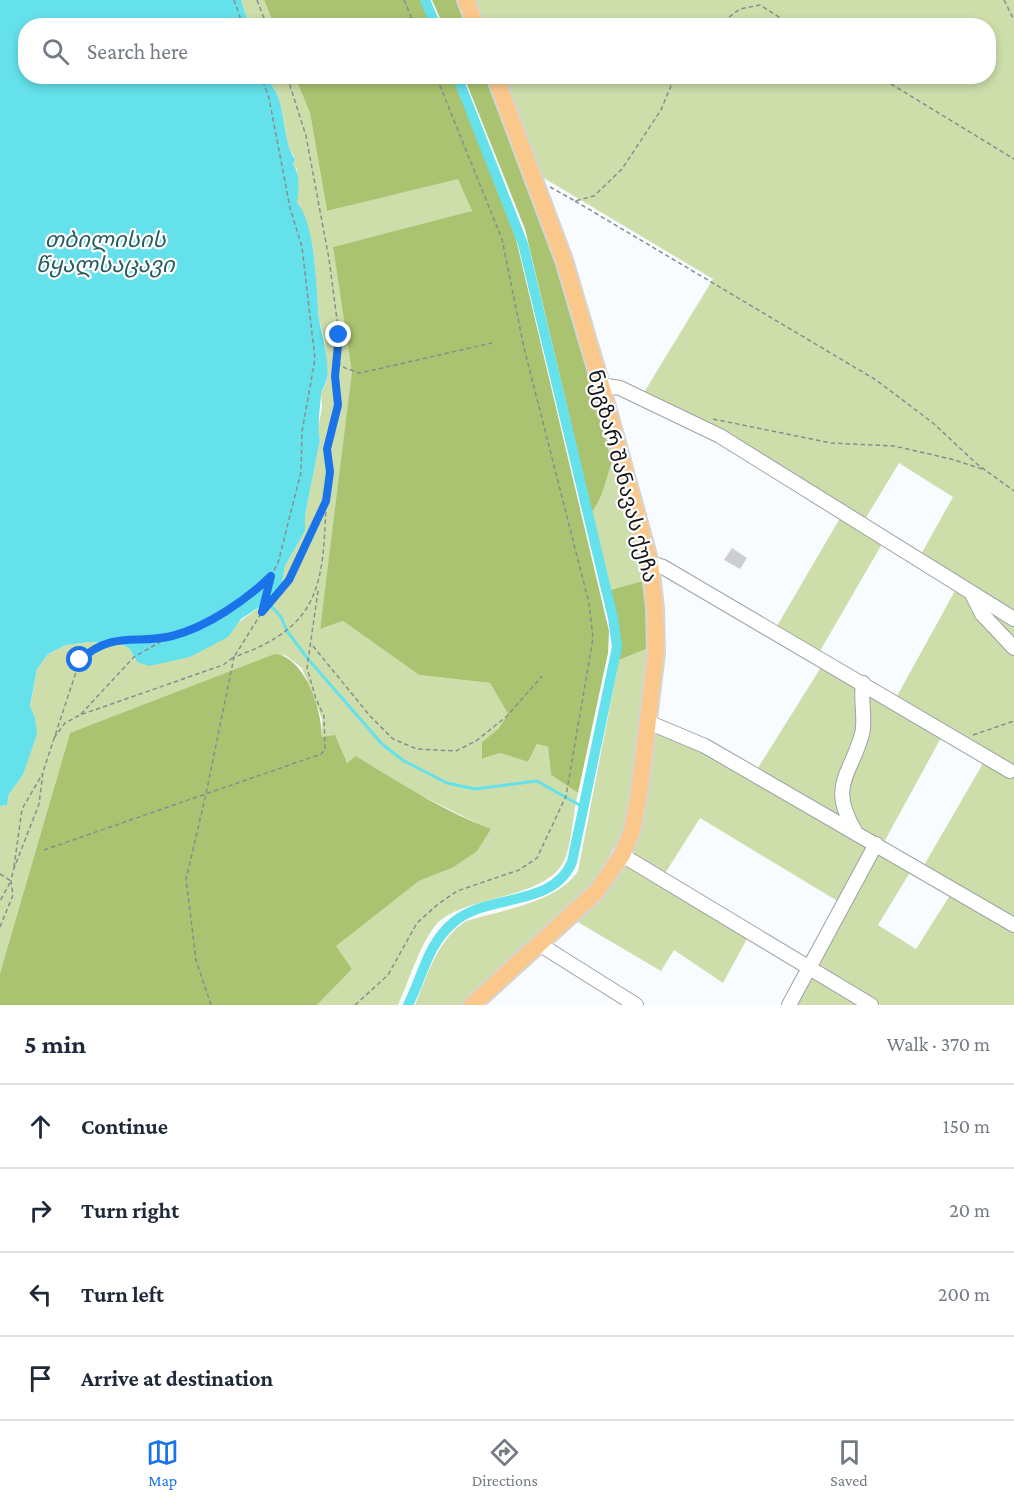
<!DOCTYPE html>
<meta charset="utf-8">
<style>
body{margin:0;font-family:"Crimson Pro","Noto Sans Georgian",serif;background:#f2f2f3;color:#1f2937}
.stop{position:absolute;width:18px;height:18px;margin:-14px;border:4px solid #1a73e8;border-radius:50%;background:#fff}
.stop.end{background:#1a73e8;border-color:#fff;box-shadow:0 2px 6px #0008}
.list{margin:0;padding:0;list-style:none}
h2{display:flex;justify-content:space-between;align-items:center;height:78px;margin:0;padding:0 24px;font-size:26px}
h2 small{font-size:20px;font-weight:400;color:#747a83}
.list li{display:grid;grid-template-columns:39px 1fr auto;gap:18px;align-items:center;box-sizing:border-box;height:84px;padding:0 24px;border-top:2px solid #e0e1e3}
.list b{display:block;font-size:22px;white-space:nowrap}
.list em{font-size:20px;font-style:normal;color:#747a83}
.icon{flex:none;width:33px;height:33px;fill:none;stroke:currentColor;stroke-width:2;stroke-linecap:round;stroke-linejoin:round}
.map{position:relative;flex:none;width:1014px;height:1005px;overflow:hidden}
.search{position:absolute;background:#fff;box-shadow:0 3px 9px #0003;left:18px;right:18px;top:18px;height:66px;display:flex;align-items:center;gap:15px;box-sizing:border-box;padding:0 21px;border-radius:24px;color:#747a83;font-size:22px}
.sheet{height:414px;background:#fff}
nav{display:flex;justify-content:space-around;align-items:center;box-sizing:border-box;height:84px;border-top:2px solid #e0e1e3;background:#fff;font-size:16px;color:#747a83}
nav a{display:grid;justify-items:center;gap:3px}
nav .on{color:#1a73e8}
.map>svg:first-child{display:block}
.green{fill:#cddeab}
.forest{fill:#aac371}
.water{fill:#64e1ea}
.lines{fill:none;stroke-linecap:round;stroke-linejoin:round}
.stream{stroke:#64e1ea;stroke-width:3}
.canal{stroke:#64e1ea;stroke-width:10}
.building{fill:#cecdd3}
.minor-casing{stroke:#9da2a6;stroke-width:16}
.major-casing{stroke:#d5d5d5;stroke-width:20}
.path{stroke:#8a8d8e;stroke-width:1.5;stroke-dasharray:4.5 3;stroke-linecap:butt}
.minor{stroke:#fff;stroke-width:14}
.major{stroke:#fbc88c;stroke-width:16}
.route{stroke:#1a73e8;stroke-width:8}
.labels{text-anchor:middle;stroke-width:4.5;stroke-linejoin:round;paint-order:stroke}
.street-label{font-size:21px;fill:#131516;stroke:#fff}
.water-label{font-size:22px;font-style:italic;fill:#265c5f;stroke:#fff}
</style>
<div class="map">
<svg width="1014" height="1005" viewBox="0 0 1014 1005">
<rect width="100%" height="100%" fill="#f8fcfe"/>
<path class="green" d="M241,0H264L274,25H249Z
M471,0H1014V614L920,556L953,497L899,463L864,521L724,433L651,395L643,394L713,279L542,177L500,77L988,76V26H481Z
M268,77H295L310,113L327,211L459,178L472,212L333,247L353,372L320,629L343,621L419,675L490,683L508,714L498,729L482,742L483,759L500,753L528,762L537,744L548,747L551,775L578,793C573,812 572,844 564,861C546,898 474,895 442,919C422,935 409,982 398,1005H317L352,969L335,946L419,881L452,868L491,830L410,790L356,756L348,763L322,737V719L302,668L285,655L70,733L0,973V806L7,805L9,794L23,775L36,734L35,718L30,707L37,669L48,654L66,645L90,642L120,643L130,649L137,662L190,657L264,604L282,582L285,566L305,531V516L320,440L318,429L322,407L321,393L327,382L325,341L319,320L314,257L304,216L297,203V169L293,164L295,158C284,145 285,112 277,94C274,88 270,83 268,77Z
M613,459L646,580L610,590L592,512C604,497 606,477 613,459Z
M840,518L882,544L820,651L777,626Z
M956,589L1014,625V771L896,698Z
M651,647L628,810L620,838L593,883L462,1005H415C428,974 437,940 466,921C501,910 557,903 578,871L619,660Z
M823,664L942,736L883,844L756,771Z
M652,729L704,751L871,846L839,902L700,818L664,875L631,855Z
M985,760L1014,778V921L923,867Z
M878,850L912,869L878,925L916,949L952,892L1014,930V1005H881L814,966Z
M626,861L749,935L723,983L674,950L661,971L576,921Z
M811,972L866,1005H793Z"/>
<path class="forest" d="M264,0H422L433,25H274Z
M432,0H460L470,25H443Z
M295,77H454L515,235L609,631L608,653L578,793L551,775L548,747L537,744L528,762L500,753L482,759V742L498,729L508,714L490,683L419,675L343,621L320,629L352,372L333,247L472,211L458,179L327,211L310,113Z
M464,77H489L555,249L613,459C606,477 604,497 592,512L525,229Z
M646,580L651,647L619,660L621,641L610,590Z
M275,654C305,657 322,710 322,737L335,735L347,763L356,756C400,783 443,811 491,829L477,851L452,868L419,881L336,946L352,969L317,1005H0V973L70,733Z"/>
<path class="water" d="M0,0H241L249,25L26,26V76L268,77C270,83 274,88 277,94C285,112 284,145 295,159L293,164C300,173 299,192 297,203C316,223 316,291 319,319C322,337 331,364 326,382C325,387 321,390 321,395C320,409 317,426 320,440L305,516V531L285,566L282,582L274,593L264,604L241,619L228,637L190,657L149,666L137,662L130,649L120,643L90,642L66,645L48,654L37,669L30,706L35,718L37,734L23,775L9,794L7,805L0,806Z"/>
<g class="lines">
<path class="stream" d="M264,598L281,617L287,631L308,659L382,744L404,761L447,783L475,789L537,781L583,807"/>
<path class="canal" d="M425,0L436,26
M408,1005C423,976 427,944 454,922C488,893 553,908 572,862L617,647L613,618L523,244L457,76"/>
</g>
<path class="building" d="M732,548L747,558L740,569L724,560Z"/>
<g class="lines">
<g class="minor-casing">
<path id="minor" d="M601,385L620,388L720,436L1014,619
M650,563L663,567L1010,771
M972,594L982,614L1014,648
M648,722L705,746L1014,925
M855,831C828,785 850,777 862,734C866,718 860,700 863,683
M622,855L871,1005
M539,944L636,1005
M789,1005L876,844"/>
</g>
<g class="major-casing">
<path id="major" d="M466,0L476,26
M472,1005L596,892L622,855L632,831L639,794L656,653L655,608L650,563L601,385L564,260L495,76"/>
</g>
<path class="path" d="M234,0L243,26
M257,0L267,26
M404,0L415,26
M1004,0L1014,20
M717,26L740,9L760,5L793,26
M878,76L1014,159
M550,187L575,201L594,196L622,169L661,110L675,76
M575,201L876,380L933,423L977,464L1014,491
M337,362L345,368L360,373L492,343
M713,419L831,443L894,446L951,459L982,469
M263,611L271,578
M313,646L370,716L393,739L417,749L456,751L476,741L507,716L542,676
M81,714L134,657L169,637
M973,735L1014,721
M54,738L65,723L80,715L223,665L234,657L262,612L289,580L326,501L330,486L327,449L337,415L335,376L339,335L329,259L306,136L287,76
M44,850L321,754L325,750L324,716L316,699L307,668L318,591
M14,867L22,809L43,773
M0,874L11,881L0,901
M0,927L13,895L11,881L13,871L39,804L43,772L80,660L105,642L170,637L187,631L257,590L271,576L278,563L301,472L302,432L315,359L302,247L290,208L269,98L261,76
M211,1005L196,960L186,879L206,794L234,657C320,627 323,586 326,504
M355,1005L388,975L417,923L437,905L457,891L519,870L537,858L566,796L593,638L589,603L524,348L502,239L436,76"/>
<use href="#minor" class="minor"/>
<use href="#major" class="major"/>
</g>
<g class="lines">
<path class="route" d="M80,660C113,630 136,645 172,636C207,627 245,601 271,576L262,612L289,580L326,501L330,472L327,449L338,405L335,376L339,335"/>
</g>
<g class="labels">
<g class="street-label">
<text transform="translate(623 476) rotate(75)" y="7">ნუგზარ შანავას ქუჩა</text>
</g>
<g class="water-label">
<text x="105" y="247">თბილისის<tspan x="105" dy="25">წყალსაცავი</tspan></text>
</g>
</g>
</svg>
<div class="stop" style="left:80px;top:660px"></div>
<div class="stop end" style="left:339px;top:335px"></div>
<div class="search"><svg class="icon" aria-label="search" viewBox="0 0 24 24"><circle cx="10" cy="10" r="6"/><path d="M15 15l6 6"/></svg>Search here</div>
</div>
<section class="sheet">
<h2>5 min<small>Walk · 370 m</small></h2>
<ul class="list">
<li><svg class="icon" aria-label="ahead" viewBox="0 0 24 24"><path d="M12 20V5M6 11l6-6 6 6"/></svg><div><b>Continue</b></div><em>150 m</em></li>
<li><svg class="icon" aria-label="right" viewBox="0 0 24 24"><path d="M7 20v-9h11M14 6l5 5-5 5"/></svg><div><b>Turn right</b></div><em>20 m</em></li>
<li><svg class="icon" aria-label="left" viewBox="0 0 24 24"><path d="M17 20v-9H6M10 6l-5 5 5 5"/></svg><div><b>Turn left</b></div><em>200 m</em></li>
<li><svg class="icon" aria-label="arrive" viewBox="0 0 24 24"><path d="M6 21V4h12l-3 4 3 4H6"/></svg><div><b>Arrive at destination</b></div></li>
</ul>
</section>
<nav>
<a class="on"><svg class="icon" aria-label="map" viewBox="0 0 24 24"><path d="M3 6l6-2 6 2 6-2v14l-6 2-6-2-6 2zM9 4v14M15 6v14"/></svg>Map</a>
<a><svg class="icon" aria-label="directions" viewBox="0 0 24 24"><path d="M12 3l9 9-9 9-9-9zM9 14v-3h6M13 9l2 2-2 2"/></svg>Directions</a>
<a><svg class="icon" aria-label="saved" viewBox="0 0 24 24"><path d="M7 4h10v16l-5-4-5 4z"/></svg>Saved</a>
</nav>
